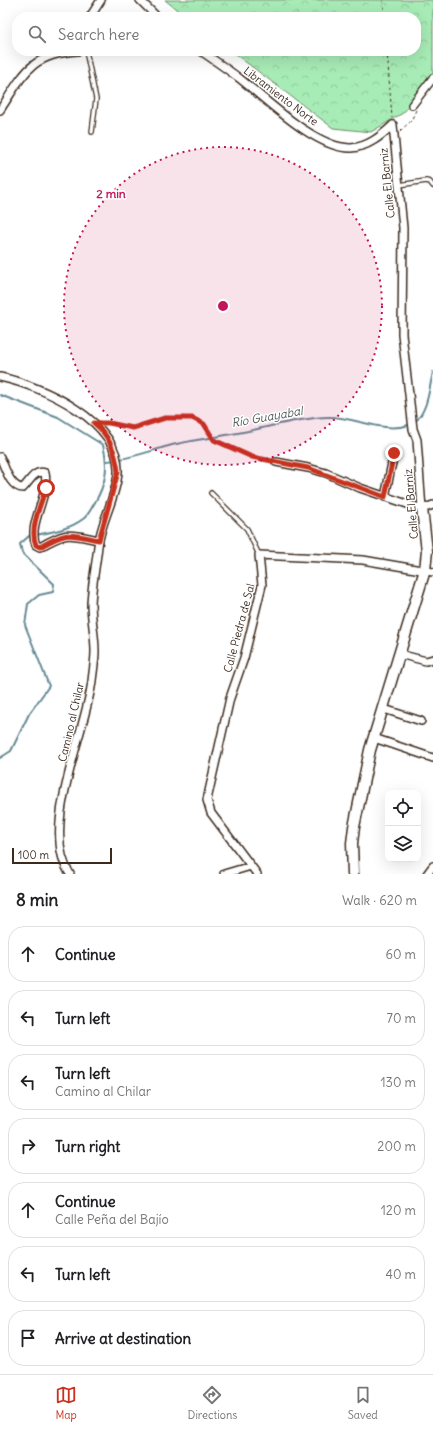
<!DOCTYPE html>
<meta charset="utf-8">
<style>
body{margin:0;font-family:Delius,sans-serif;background:#f6f6f6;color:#202124}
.controls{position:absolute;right:12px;bottom:12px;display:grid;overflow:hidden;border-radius:8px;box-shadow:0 4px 16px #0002}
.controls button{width:36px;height:36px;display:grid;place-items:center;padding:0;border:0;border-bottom:1px solid #e0e0e0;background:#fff;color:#202124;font:20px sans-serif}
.scale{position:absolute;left:12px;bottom:10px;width:100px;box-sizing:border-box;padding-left:4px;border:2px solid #3b2a1e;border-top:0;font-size:11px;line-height:14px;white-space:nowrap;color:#3b2a1e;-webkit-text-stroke:3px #fff;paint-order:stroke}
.stop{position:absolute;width:12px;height:12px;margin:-9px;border:3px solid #c8321e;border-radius:50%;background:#fff}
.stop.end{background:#c8321e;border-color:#fff;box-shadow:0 1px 4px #0008}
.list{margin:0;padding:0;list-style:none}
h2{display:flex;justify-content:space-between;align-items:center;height:52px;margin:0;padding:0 16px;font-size:17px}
h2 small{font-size:13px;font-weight:400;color:#757577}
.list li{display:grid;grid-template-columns:26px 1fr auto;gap:12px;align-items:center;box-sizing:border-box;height:56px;margin:0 8px 8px;padding:0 8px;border:1px solid #e0e0e0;border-radius:16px}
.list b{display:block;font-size:15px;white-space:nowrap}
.list p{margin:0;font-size:13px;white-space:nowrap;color:#757577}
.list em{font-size:13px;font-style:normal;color:#757577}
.icon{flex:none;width:22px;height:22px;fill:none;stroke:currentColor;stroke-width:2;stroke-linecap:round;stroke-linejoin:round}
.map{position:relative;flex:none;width:433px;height:874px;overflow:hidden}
.search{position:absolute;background:#fff;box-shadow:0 4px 16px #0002;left:12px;right:12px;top:12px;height:44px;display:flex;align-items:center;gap:10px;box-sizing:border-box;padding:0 14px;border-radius:16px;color:#757577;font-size:15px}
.sheet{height:500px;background:#fff}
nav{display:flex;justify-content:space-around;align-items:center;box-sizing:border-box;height:56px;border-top:1px solid #e0e0e0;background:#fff;font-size:11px;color:#757577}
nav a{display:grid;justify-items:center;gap:2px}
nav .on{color:#c8321e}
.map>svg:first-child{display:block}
.forest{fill:url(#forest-crowns);stroke:#718a6a}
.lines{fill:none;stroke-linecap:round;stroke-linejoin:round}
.stream{stroke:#668a94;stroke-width:2}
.lane-casing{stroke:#3b2a1e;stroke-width:6}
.street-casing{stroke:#3b2a1e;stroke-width:10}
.secondary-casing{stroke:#3b2a1e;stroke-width:13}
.path{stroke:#3b2a1e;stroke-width:1;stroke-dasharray:3 3;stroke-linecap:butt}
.lane{stroke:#fff;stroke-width:3.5}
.street{stroke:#fff;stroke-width:7}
.secondary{stroke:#fff;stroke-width:10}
.route{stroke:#c8321e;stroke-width:5}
.ring{fill:none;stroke:#c2185b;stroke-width:2;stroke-dasharray:2 4}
.labels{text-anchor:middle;stroke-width:3;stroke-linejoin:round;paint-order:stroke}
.street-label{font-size:11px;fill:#3b2a1e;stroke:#fff}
.water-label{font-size:12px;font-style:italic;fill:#505a59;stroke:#fff}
.centre{fill:#c2185b;stroke:#fff;stroke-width:2}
.ring-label{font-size:12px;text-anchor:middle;font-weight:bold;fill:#c2185b;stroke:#fff;stroke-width:3;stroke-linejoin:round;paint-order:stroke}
</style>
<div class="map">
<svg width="433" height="874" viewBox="0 0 433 874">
<defs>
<pattern id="forest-crowns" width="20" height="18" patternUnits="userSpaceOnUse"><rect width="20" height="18" fill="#a7ebb6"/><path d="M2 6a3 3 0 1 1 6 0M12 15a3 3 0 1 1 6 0" fill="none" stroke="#91ca9c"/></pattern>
</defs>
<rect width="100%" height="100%" fill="#fff"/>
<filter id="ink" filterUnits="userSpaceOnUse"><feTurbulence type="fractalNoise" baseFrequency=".025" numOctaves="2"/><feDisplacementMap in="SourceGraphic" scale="8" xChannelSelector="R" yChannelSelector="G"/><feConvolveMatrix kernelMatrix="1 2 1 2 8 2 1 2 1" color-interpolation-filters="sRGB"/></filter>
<g filter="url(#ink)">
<path class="forest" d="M165,0H433V80L403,113L371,132L333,128L231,51H416V17H186Z"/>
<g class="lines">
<path class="stream" d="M0,395L58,417L103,445C109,467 106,484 94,504C91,509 88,516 83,519C70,529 52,532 36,535
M415,422C428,410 429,389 433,372
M107,461C129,459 150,451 172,445C192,440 212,438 232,434C264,429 295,418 328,417C354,416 383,434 409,425
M0,758L11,751L29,714L49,686L25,625L28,604L39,595L53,592L54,584L22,553L20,544L29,536"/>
<g class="lane-casing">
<path id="lane" d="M86,51L96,99L92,132
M399,185L426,181L430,182L433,186
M211,493L247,529L259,555"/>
</g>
<g class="street-casing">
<path id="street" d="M140,0L157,17
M90,17L101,0
M201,51C214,60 227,69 239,78C266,99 316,149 351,148C368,147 381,136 393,125
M412,105L433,78
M0,110C24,74 30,54 78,51
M393,125L403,228L402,334L413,429L417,440L422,509
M0,377C42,386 121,421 118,473C116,498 101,521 98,546C96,565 92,584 91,603C91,619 95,635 95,651C95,661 93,671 92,681C86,732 39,829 70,874
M0,457C5,467 10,488 23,488C30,481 35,469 45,473C50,496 27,524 36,545L40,547C68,531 68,534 99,540
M276,462L308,468L326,473L360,488L422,509
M385,497L394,453
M422,509L433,505
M399,654L426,661L433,659
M384,709L421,721
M374,738L433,758
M224,874L251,866
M257,874L211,813L207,800L230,698L244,658L262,585L259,555L363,560L433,572
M427,874L433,866"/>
</g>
<g class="secondary-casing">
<path id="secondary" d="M353,874L352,843L354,827L370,750L425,570L427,551L422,509"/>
</g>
<path class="path" d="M383,0L385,17
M387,51L392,118
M400,131L411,121L416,110
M103,423L133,428L165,418H192L204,425L214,440L252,457L269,461"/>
<use href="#lane" class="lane"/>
<use href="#street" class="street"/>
<use href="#secondary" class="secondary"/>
</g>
</g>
<g class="lines" filter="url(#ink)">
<path class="route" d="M46,488C41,504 29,529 36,545L40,547C68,531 68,534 99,540L118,472C116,454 109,435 94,423H109L133,428L165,418H192L204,424L214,440L252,457L308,468L385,497L394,453"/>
</g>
<circle cx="223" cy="306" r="159" fill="#c2185b" fill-opacity=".12"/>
<circle class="ring" cx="223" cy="306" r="159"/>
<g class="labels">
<g class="street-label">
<text transform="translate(281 96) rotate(37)" y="4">Libramiento Norte</text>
<text transform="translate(387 183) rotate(-96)" y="4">Calle El Barniz</text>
<text transform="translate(411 504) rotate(-95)" y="4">Calle El Barniz</text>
<text transform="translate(239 628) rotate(-75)" y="4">Calle Piedra de Sal</text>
<text transform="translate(71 722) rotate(-77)" y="4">Camino al Chilar</text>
</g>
<g class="water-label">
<text transform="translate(267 417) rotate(-10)" y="4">Río Guayabal</text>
</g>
</g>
<circle cx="223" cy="306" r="6" class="centre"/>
<g class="ring-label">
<text x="111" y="198">2 min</text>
</g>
</svg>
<div class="controls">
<button><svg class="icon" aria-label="locate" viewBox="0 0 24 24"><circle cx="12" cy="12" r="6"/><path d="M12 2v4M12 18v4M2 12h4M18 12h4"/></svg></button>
<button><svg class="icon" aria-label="layers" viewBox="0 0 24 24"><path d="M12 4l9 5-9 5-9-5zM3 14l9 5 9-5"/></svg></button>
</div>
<div class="scale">100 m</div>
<div class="stop" style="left:46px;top:488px"></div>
<div class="stop end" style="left:394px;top:453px"></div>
<div class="search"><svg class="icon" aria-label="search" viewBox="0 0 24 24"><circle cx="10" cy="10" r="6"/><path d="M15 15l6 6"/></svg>Search here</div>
</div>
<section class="sheet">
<h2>8 min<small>Walk · 620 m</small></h2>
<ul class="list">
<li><svg class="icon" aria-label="ahead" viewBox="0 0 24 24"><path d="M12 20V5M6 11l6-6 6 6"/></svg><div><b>Continue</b></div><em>60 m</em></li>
<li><svg class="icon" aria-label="left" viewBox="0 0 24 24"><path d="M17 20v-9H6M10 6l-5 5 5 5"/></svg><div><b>Turn left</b></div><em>70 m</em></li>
<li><svg class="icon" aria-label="left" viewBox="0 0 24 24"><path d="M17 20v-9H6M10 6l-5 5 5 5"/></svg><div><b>Turn left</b><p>Camino al Chilar</p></div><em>130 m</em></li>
<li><svg class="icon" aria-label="right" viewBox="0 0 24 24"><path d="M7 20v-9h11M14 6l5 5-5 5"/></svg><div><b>Turn right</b></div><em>200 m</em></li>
<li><svg class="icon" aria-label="ahead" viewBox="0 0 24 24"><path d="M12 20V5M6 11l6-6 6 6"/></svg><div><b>Continue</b><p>Calle Peña del Bajío</p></div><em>120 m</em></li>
<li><svg class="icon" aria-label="left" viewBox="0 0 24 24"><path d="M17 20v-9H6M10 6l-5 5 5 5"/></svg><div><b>Turn left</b></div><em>40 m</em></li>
<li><svg class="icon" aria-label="arrive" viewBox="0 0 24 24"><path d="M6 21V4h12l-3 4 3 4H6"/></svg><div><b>Arrive at destination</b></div></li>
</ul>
</section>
<nav>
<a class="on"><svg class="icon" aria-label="map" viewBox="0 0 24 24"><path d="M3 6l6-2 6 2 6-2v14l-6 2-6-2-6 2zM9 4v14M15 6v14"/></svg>Map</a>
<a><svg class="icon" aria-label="directions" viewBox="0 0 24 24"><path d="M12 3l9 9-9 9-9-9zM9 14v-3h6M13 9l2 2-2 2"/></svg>Directions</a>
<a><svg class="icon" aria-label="saved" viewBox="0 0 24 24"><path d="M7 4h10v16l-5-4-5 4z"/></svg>Saved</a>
</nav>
